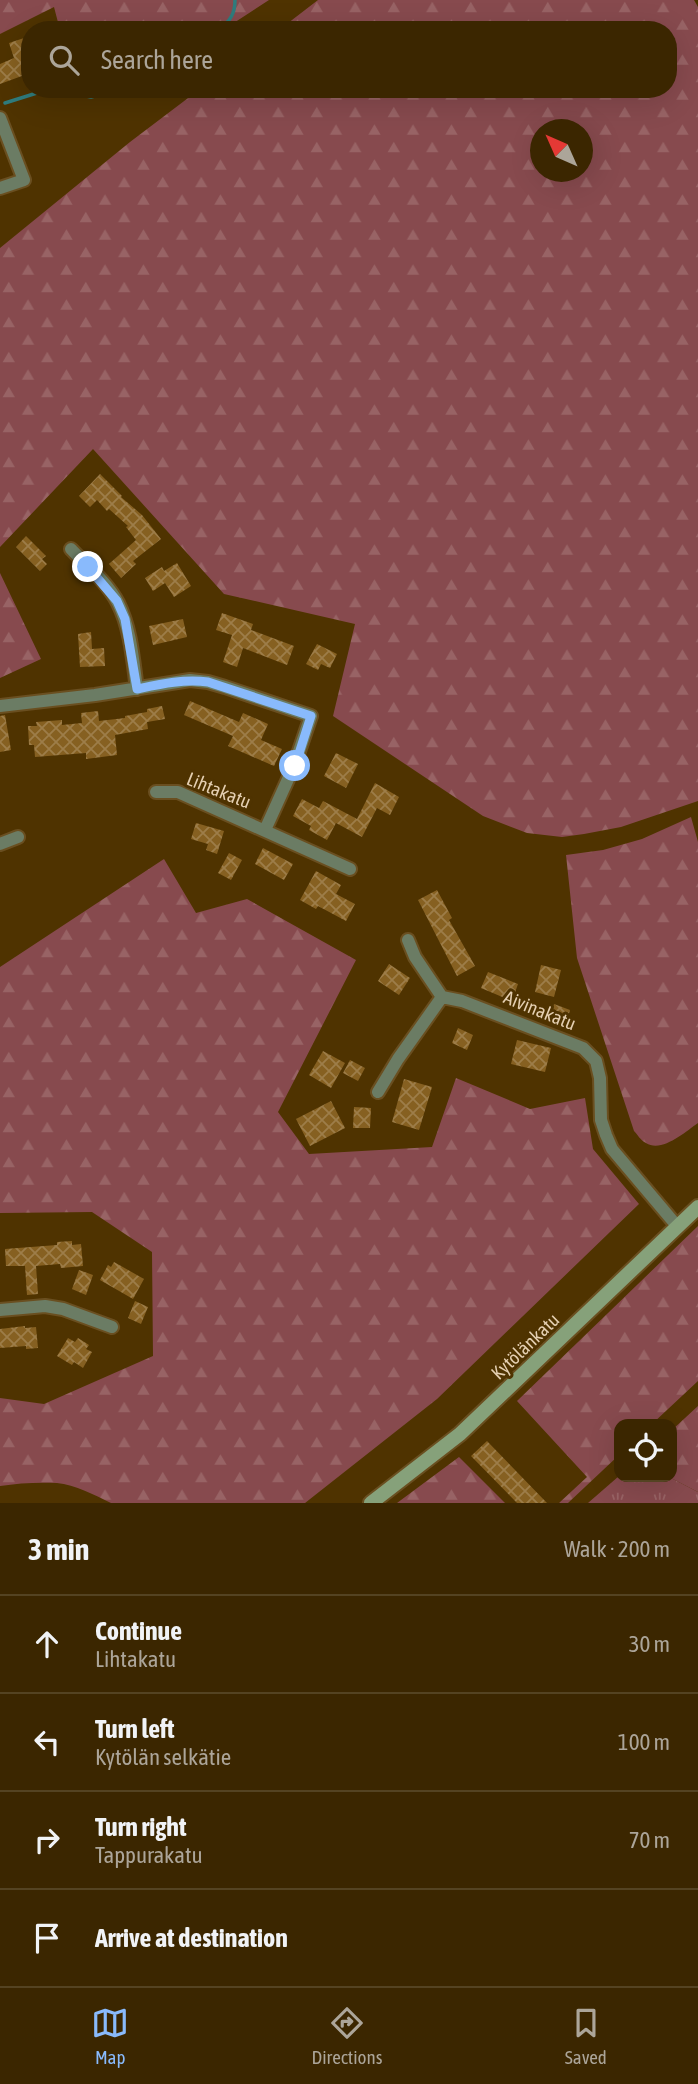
<!DOCTYPE html>
<meta charset="utf-8">
<style>
body{margin:0;font-family:"Asap Condensed",sans-serif;background:#422e0a;color:#f1f3f6}
.controls{position:absolute;right:21px;bottom:21px;display:grid;overflow:hidden;border-radius:14px;box-shadow:0 7px 28px #0002}
.controls button{width:63px;height:63px;display:grid;place-items:center;padding:0;border:0;border-bottom:2px solid #544322;background:#3b2600;color:#f1f3f6;font:35px sans-serif}
.compass{position:absolute;left:530px;top:119px;width:63px;height:63px;border-radius:50%;background:#3b2600;box-shadow:0 7px 28px #0002;rotate:315deg}
.stop{position:absolute;width:21px;height:21px;margin:-16px;border:5px solid #89bafc;border-radius:50%;background:#fff}
.stop.end{background:#89bafc;border-color:#fff;box-shadow:0 2px 7px #0008}
.list{margin:0;padding:0;list-style:none}
h2{display:flex;justify-content:space-between;align-items:center;height:91px;margin:0;padding:0 28px;font-size:30px}
h2 small{font-size:23px;font-weight:400;color:#aca599}
.list li{display:grid;grid-template-columns:46px 1fr auto;gap:21px;align-items:center;box-sizing:border-box;height:98px;padding:0 28px;border-top:2px solid #544322}
.list b{display:block;font-size:26px;white-space:nowrap}
.list p{margin:0;font-size:23px;white-space:nowrap;color:#aca599}
.list em{font-size:23px;font-style:normal;color:#aca599}
.icon{flex:none;width:38px;height:38px;fill:none;stroke:currentColor;stroke-width:2;stroke-linecap:round;stroke-linejoin:round}
.map{position:relative;flex:none;width:698px;height:1503px;overflow:hidden}
.search{position:absolute;background:#3b2600;box-shadow:0 7px 28px #0002;left:21px;right:21px;top:21px;height:77px;display:flex;align-items:center;gap:18px;box-sizing:border-box;padding:0 24px;border-radius:28px;color:#aca599;font-size:26px}
.sheet{height:483px;background:#3b2600}
nav{display:flex;justify-content:space-around;align-items:center;box-sizing:border-box;height:98px;border-top:2px solid #544322;background:#3b2600;font-size:19px;color:#aca599}
nav a{display:grid;justify-items:center;gap:4px}
nav .on{color:#89bafc}
.map>svg:first-child{display:block}
.grass{fill:url(#grass-tufts)}
.forest{fill:url(#forest-firs);fill-rule:evenodd}
.lines{fill:none;stroke-linecap:round;stroke-linejoin:round}
.stream{stroke:#2f7c7d;stroke-width:3.5}
.building{fill:url(#building-cross-hatch)}
.street-casing{stroke:#6a4f20;stroke-width:16}
.secondary-casing{stroke:#6a4f20;stroke-width:18}
.street{stroke:#6b7c64;stroke-width:12}
.secondary{stroke:#86a17a;stroke-width:14}
.route{stroke:#89bafc;stroke-width:9}
.labels{text-anchor:middle;stroke-width:6;stroke-linejoin:round;paint-order:stroke}
.street-label{font-size:19px;fill:#e4cfb1;stroke:#4f3300}
</style>
<div class="map">
<svg width="698" height="1503" viewBox="0 0 698 1503">
<defs>
<pattern id="grass-tufts" width="24" height="20" patternUnits="userSpaceOnUse" patternTransform="scale(1.75)"><rect width="24" height="20" fill="#874a4e"/><path d="M3 7l-1-3M5 7V3M7 7l1-3M15 17l-1-3M17 17v-4M19 17l1-3" fill="none" stroke="#986365"/></pattern>
<pattern id="forest-firs" width="22" height="20" patternUnits="userSpaceOnUse" patternTransform="scale(1.75)"><rect width="22" height="20" fill="#874a4e"/><path d="M5 1l3.5 6h-7zM16 11l3.5 6h-7z" fill="#986365"/></pattern>
<pattern id="building-cross-hatch" width="8" height="8" patternUnits="userSpaceOnUse" patternTransform="scale(1.75)"><rect width="8" height="8" fill="#866021"/><path d="M0 0l8 8M0 8l8-8" fill="none" stroke="#9d7d49"/></pattern>
</defs>
<rect width="100%" height="100%" fill="#4f3300"/>
<path class="grass" d="M619,1476L669,1477L698,1492V1503H588Z"/>
<path class="forest" d="M0,0H269L223,30H60L54,7L0,34Z
M318,0H694L698,7V801L621,827L584,834L562,837L527,833L483,816L333,716L355,624L224,594L93,449L0,547V248L130,142L200,89H668V30H279ZM540,130H582V172H540Z
M0,573L41,659L0,678Z
M691,817L698,842V1123C685,1132 662,1153 646,1143C641,1141 637,1134 634,1131L577,958L566,855L603,850L642,839Z
M164,859L196,913L247,899L356,960L278,1112L309,1154L432,1147L456,1078L530,1109L585,1098L593,1149L639,1204L437,1399L305,1503H111C95,1495 75,1485 57,1483C39,1482 18,1483 0,1486V1398L44,1404L153,1356L152,1252L92,1212L0,1213V967Z
M698,1226V1381L652,1424H619V1455L568,1503H559L587,1477L517,1401Z
M698,1406V1492L669,1477H672V1430Z
M459,1457L505,1503H397Z"/>
<g class="lines">
<path class="stream" d="M219,30C230,21 235,14 235,0
M5,103L40,92L62,91L91,97L121,89"/>
</g>
<path class="building" d="M30,36V73L0,84V64L14,58L9,43Z
M100,474L122,496L121,497L142,515L161,539L133,561L136,564L121,578L109,564L136,540L126,527L128,526L109,509L107,511L97,500L90,507L79,496Z
M26,536L46,556L42,559L47,564L40,571L16,547Z
M177,563L191,586L174,597L165,583L153,591L145,578L162,567L164,571Z
M222,613L253,624L251,630L294,646L287,665L243,648L237,667L223,662L232,635L216,630Z
M183,619L187,637L153,645L149,626Z
M91,632L92,649L104,648L105,666L80,667L78,634Z
M317,644L337,654L330,668L321,664L318,670L306,664Z
M190,701L239,722L243,713L268,724L261,740L282,749L274,766L228,746L233,736L184,715Z
M162,706L165,719L147,722L148,729L115,735L117,755L86,759V753L35,757L34,745H29L28,726H37L36,722L62,720V725L82,723L81,713L98,711L99,721L125,718V716L147,712V709Z
M5,715L11,750L0,752V716Z
M336,753L358,764L346,788L324,776Z
M375,783L399,797L390,815L377,808L362,837L336,823L327,840L309,830L311,826L293,816L302,799L319,808L323,801L357,819Z
M196,823L224,831L217,854L206,850L208,844L191,839Z
M263,848L293,864L284,880L255,864Z
M229,853L242,860L231,880L218,873Z
M316,871L341,885L336,894L355,904L346,921L318,906L316,909L300,900Z
M437,890L452,918L449,920L475,966L457,976L418,900Z
M389,964L410,978L399,995L378,981Z
M541,965L561,970L554,997L535,992Z
M488,972L518,984L512,1001L481,988Z
M554,1004L570,1010L567,1021L550,1015Z
M458,1028L473,1035L467,1050L452,1043Z
M517,1040L551,1048L545,1072L511,1064Z
M323,1051L345,1063L331,1088L309,1075Z
M350,1060L365,1068L358,1081L343,1073Z
M404,1079L432,1087L419,1130L392,1122Z
M331,1101L345,1128L310,1146L296,1119Z
M354,1107L371,1108L370,1128H353Z
M72,1241V1245L81,1244L83,1266L61,1268L60,1264L36,1266L38,1294L27,1295L25,1266H6L5,1249L57,1245V1242Z
M114,1262L144,1279L133,1299L100,1280L108,1265L111,1267Z
M79,1270L93,1275L86,1295L72,1289Z
M135,1301L148,1307L141,1324L128,1318Z
M25,1326V1328L36,1327L38,1348L26,1349V1346L0,1348V1329Z
M68,1338L75,1342L78,1338L89,1345L86,1349L92,1352L83,1368L74,1362L72,1365L57,1356Z
M487,1441L547,1503H517L471,1456Z"/>
<g class="lines">
<g class="street-casing">
<path id="street" d="M0,118L24,180L0,188
M71,549C87,566 107,582 118,603C131,629 133,660 137,689
M0,706L95,695L190,680L208,682L225,687L311,716L294,766L265,830
M156,792H178L350,869
M0,844L18,837
M408,940L415,957L442,997L462,1001L583,1048L596,1061L600,1078L601,1120L606,1135L612,1149L677,1226
M378,1092L398,1059L442,997
M0,1310L45,1306L63,1309L112,1327"/>
</g>
<g class="secondary-casing">
<path id="secondary" d="M371,1503L460,1434L698,1207"/>
</g>
<use href="#street" class="street"/>
<use href="#secondary" class="secondary"/>
</g>
<g class="lines">
<path class="route" d="M88,567L117,601L125,619L137,689C161,684 183,679 208,682L311,716L295,766"/>
</g>
<g class="labels">
<g class="street-label">
<text transform="translate(219 790) rotate(22)" y="7">Lihtakatu</text>
<text transform="translate(540 1010) rotate(22)" y="7">Aivinakatu</text>
<text transform="translate(525 1346) rotate(-44)" y="7">Kytölänkatu</text>
</g>
</g>
</svg>
<div class="controls">
<button><svg class="icon" aria-label="locate" viewBox="0 0 24 24"><circle cx="12" cy="12" r="6"/><path d="M12 2v4M12 18v4M2 12h4M18 12h4"/></svg></button>
</div>
<svg class="compass" viewBox="-18 -18 36 36"><path d="M0-13l5 13h-10z" fill="#e53935"/><path d="M0 13l5-13h-10z" fill="#aca599"/></svg>
<div class="stop" style="left:295px;top:766px"></div>
<div class="stop end" style="left:88px;top:567px"></div>
<div class="search"><svg class="icon" aria-label="search" viewBox="0 0 24 24"><circle cx="10" cy="10" r="6"/><path d="M15 15l6 6"/></svg>Search here</div>
</div>
<section class="sheet">
<h2>3 min<small>Walk · 200 m</small></h2>
<ul class="list">
<li><svg class="icon" aria-label="ahead" viewBox="0 0 24 24"><path d="M12 20V5M6 11l6-6 6 6"/></svg><div><b>Continue</b><p>Lihtakatu</p></div><em>30 m</em></li>
<li><svg class="icon" aria-label="left" viewBox="0 0 24 24"><path d="M17 20v-9H6M10 6l-5 5 5 5"/></svg><div><b>Turn left</b><p>Kytölän selkätie</p></div><em>100 m</em></li>
<li><svg class="icon" aria-label="right" viewBox="0 0 24 24"><path d="M7 20v-9h11M14 6l5 5-5 5"/></svg><div><b>Turn right</b><p>Tappurakatu</p></div><em>70 m</em></li>
<li><svg class="icon" aria-label="arrive" viewBox="0 0 24 24"><path d="M6 21V4h12l-3 4 3 4H6"/></svg><div><b>Arrive at destination</b></div></li>
</ul>
</section>
<nav>
<a class="on"><svg class="icon" aria-label="map" viewBox="0 0 24 24"><path d="M3 6l6-2 6 2 6-2v14l-6 2-6-2-6 2zM9 4v14M15 6v14"/></svg>Map</a>
<a><svg class="icon" aria-label="directions" viewBox="0 0 24 24"><path d="M12 3l9 9-9 9-9-9zM9 14v-3h6M13 9l2 2-2 2"/></svg>Directions</a>
<a><svg class="icon" aria-label="saved" viewBox="0 0 24 24"><path d="M7 4h10v16l-5-4-5 4z"/></svg>Saved</a>
</nav>
